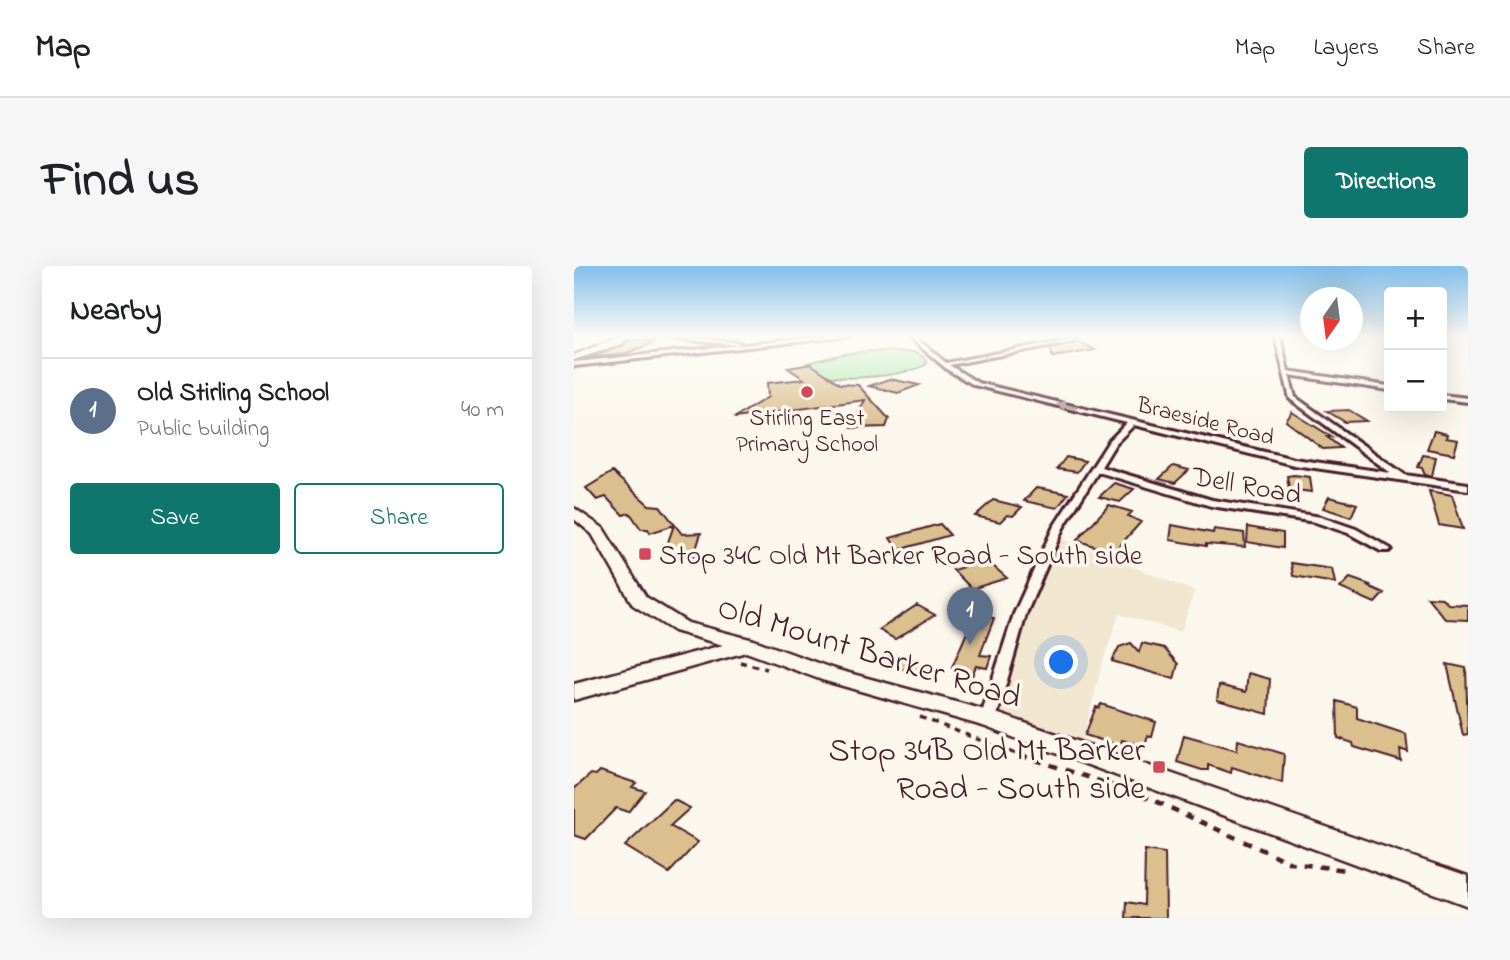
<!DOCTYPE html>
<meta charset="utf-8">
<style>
body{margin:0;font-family:"Indie Flower",sans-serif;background:#f6f6f6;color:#202124}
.controls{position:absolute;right:21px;top:21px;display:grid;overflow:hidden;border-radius:7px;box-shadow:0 7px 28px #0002}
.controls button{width:63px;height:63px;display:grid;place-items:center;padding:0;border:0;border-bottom:2px solid #e0e0e0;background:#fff;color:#202124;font:35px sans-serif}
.compass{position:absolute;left:726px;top:21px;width:63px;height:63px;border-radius:50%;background:#fff;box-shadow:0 7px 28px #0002;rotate:194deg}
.you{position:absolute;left:488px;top:397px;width:24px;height:24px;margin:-18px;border:5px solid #fff;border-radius:50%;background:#1a73e8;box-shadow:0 0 0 10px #1a73e833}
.badge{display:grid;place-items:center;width:46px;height:46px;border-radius:50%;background:#0f766e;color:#fff;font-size:23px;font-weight:700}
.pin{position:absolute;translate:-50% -58px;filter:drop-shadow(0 2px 4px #0008)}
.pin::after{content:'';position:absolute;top:37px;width:24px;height:21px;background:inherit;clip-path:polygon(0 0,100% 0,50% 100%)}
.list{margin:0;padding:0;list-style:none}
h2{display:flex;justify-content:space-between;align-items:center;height:91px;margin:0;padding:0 28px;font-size:30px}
h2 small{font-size:23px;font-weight:400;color:#757577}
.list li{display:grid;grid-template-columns:46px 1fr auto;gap:21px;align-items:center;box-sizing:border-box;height:105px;padding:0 28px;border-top:2px solid #e0e0e0}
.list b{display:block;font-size:26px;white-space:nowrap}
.list p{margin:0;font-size:23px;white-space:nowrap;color:#757577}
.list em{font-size:23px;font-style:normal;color:#757577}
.actions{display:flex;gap:14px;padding:21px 28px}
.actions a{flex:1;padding:16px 0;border:2px solid #0f766e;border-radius:7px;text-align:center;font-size:24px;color:#0f766e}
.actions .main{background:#0f766e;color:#fff}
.map{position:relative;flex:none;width:894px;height:652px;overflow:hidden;border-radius:7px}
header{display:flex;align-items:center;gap:42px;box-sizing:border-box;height:98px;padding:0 35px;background:#fff;border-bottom:2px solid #e0e0e0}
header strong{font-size:33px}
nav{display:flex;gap:38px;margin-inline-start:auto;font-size:24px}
.intro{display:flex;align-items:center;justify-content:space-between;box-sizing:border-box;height:168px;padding:0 42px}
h1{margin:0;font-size:49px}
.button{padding:18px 32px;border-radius:7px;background:#0f766e;color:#fff;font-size:24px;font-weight:700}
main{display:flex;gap:42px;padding:0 42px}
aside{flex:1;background:#fff;border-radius:7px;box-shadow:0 7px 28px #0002}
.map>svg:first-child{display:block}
.built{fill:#f1e6d0}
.green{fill:#ade9ae;stroke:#7c846c;stroke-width:2}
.building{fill:#dabf8f;stroke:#4a1f2b;stroke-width:2}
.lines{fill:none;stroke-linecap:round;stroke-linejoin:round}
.minor-casing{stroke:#4a1f2b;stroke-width:6}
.secondary-casing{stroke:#4a1f2b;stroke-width:5}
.path-far1{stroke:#4a1f2b;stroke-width:3.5;stroke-dasharray:6 6;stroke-linecap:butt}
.path{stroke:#4a1f2b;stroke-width:4.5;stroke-dasharray:8 8;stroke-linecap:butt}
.minor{fill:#fbf7ec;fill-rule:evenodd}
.secondary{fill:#fbf7ec;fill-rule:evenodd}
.oneway{fill:#ab9695}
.poi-dot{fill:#d1495b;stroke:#fbf7ec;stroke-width:2.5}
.labels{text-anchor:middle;stroke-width:7;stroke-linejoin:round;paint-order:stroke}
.far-poi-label{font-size:23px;fill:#4a1f2b;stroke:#fbf7ec}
.far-street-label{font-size:23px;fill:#4a1f2b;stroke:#fbf7ec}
.street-label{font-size:28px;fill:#4a1f2b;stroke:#fbf7ec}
.poi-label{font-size:28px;fill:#4a1f2b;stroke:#fbf7ec;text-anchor:start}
.near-street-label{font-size:33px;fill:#4a1f2b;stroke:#fbf7ec}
.near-poi-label{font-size:33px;fill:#4a1f2b;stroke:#fbf7ec;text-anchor:end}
</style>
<header>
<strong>Map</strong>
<nav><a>Map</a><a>Layers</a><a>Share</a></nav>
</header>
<div class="intro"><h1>Find us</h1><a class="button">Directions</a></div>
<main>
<aside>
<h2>Nearby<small></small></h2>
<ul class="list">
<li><span class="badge" style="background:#5c6f8a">1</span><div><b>Old Stirling School</b><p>Public building</p></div><em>40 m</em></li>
</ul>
<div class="actions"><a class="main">Save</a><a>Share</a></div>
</aside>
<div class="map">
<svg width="894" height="652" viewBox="0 0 894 652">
<rect width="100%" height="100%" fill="#fbf7ec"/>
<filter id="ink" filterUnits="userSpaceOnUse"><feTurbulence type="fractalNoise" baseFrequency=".0143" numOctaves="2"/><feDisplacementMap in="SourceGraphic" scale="14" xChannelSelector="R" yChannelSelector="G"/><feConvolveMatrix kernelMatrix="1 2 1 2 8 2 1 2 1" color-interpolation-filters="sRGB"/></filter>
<g filter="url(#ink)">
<path class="built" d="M481,270L620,325L607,366L545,348L528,398L506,485L414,453L446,348Z"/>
<path class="green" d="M295,85L342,86L352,93L353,98C332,110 274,115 249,109C243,108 239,100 233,97L269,88Z"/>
<path class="building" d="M55,74L79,75V77L50,88L15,92L49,80Z
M503,75L521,84L478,91L477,82Z
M237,98L266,118L284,119L315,153L312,161L277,162L291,134L160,152L194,131L193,117L230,113L214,102Z
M316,113L345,119L324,127L295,120Z
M775,144L793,155L771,156L753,145Z
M718,146L758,171H753L767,182L749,183L712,155Z
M860,165L873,168L872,172L884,174L880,188L853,183Z
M849,189L862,191L858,210L851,209L848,202L844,201Z
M492,191L511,195L503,206L483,203Z
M599,200L615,204L601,217L585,213Z
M38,206L75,239L86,240L108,268L127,267L120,290L88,293L100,259L76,267L74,263H67L56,247L49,249L32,231L23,234L12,222Z
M720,209L736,211L738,226L715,223L713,210Z
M540,217L560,223L546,236L525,231Z
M462,222L469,223L494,228L483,242L450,235Z
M855,225L878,229L889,263L865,259Z
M755,231L783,238L777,251L749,242Z
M419,234L448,241L439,250L433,249L426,256L401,250Z
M535,239L558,246L554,250L567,256L539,287L503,274Z
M366,258L376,269L324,284L316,272Z
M598,259L639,267L640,263L670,267L671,281L632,278V280L596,274Z
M674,261L709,267V282L673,276Z
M412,294L433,312L394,324L396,321L379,304Z
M717,297L758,303L761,317L719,310Z
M776,312L796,319L794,320L810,327L801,337L766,322Z
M853,331L868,332L874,338L894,339V354L871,353Z
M343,339L361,349L321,373L305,364Z
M400,350L420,352L406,389L417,390L413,402L402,400L398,410L385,408L386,402L378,401Z
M557,377L565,386L568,377L590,382L604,398L600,413L538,395L545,381Z
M319,388L351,400L343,409L310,396Z
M873,398L892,402L894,468L889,469Z
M674,407L696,413L694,448L643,434L645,419L672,426Z
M763,435L783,441V452L832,468L834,486L826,483L827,495L780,481L779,477L764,472Z
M527,438L582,456L578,471L574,470L570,480L548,474L546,480L511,469L522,441L525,442Z
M610,469L663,484L664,474L710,488L708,517L658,501L657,507L634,499V504H628L603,496Z
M26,505L62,517L58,521L71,525L54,546L42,542L12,573L0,569V523L17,508L22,509Z
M100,534L116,542L96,560L124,576L95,607L51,580Z
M571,584L591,587L592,652H552L553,636L570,639Z"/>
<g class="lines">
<g class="minor-casing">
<path id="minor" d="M72,70H99L166,77L163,79Z
M256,70H277L0,100V96Z
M334,70H340L372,97L502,72L500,75L375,99L404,117L720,193L817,207L716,133L701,70H706L714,105L815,120V124L715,109L721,131L831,209L894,218V224L720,199L560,159L541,178L527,201L638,234L747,251L782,263L817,283L815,285H807L774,267L741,256L637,240L524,206L489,262L452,348L422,453L420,457L414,459L408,457L406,453L440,348L479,262L535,175L553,157L400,119L374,104Z
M868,129L894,132V136L868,133Z"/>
</g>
<g class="secondary-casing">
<path id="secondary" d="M47,70H55L48,78L0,94V89Z
M0,242L29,262L72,331L114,357L180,374L260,403L422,447L894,610V640L409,460L248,414L172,386L0,434V418L149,379L100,365L59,339L18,268L0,253Z"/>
</g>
<path class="path-far1" d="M166,396L193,403
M346,451L450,491"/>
<path class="path" d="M446,489L568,529L717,597L773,604"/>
<use href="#minor" class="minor"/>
<use href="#secondary" class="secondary"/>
</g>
<defs><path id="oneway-solid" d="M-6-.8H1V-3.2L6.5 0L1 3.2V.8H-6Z" transform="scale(1.75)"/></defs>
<use class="oneway" href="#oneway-solid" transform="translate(493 140) rotate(-167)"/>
</g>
<linearGradient id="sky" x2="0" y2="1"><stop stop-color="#83beea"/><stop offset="0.43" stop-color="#fdfbf6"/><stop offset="1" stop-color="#fdfbf6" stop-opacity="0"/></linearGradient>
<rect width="894" height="162" fill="url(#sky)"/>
<g class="poi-dot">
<circle cx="233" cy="126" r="7"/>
<rect x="64" y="281" width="14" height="14" rx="3.5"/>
<rect x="578" y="494" width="14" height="14" rx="3.5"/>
</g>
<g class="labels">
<g class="far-poi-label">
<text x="233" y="159">Stirling East<tspan x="233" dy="26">Primary School</tspan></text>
</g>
<g class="far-street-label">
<text transform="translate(632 154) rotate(14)" y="8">Braeside Road</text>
</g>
<g class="street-label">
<text transform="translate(673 218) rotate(10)" y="10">Dell Road</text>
</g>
<g class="poi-label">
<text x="85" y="298">Stop 34C Old Mt Barker Road - South side</text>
</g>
<g class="near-street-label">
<text transform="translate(296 384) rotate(17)" y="12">Old Mount Barker Road</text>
</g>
<g class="near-poi-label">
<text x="571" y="494">Stop 34B Old Mt Barker<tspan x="571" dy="38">Road - South side</tspan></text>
</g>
</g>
</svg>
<div class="controls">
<button>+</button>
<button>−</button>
</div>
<svg class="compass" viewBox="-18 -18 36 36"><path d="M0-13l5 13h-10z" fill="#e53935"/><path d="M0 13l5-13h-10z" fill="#757577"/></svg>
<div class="you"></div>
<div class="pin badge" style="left:396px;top:379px;background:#5c6f8a">1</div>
</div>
</main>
